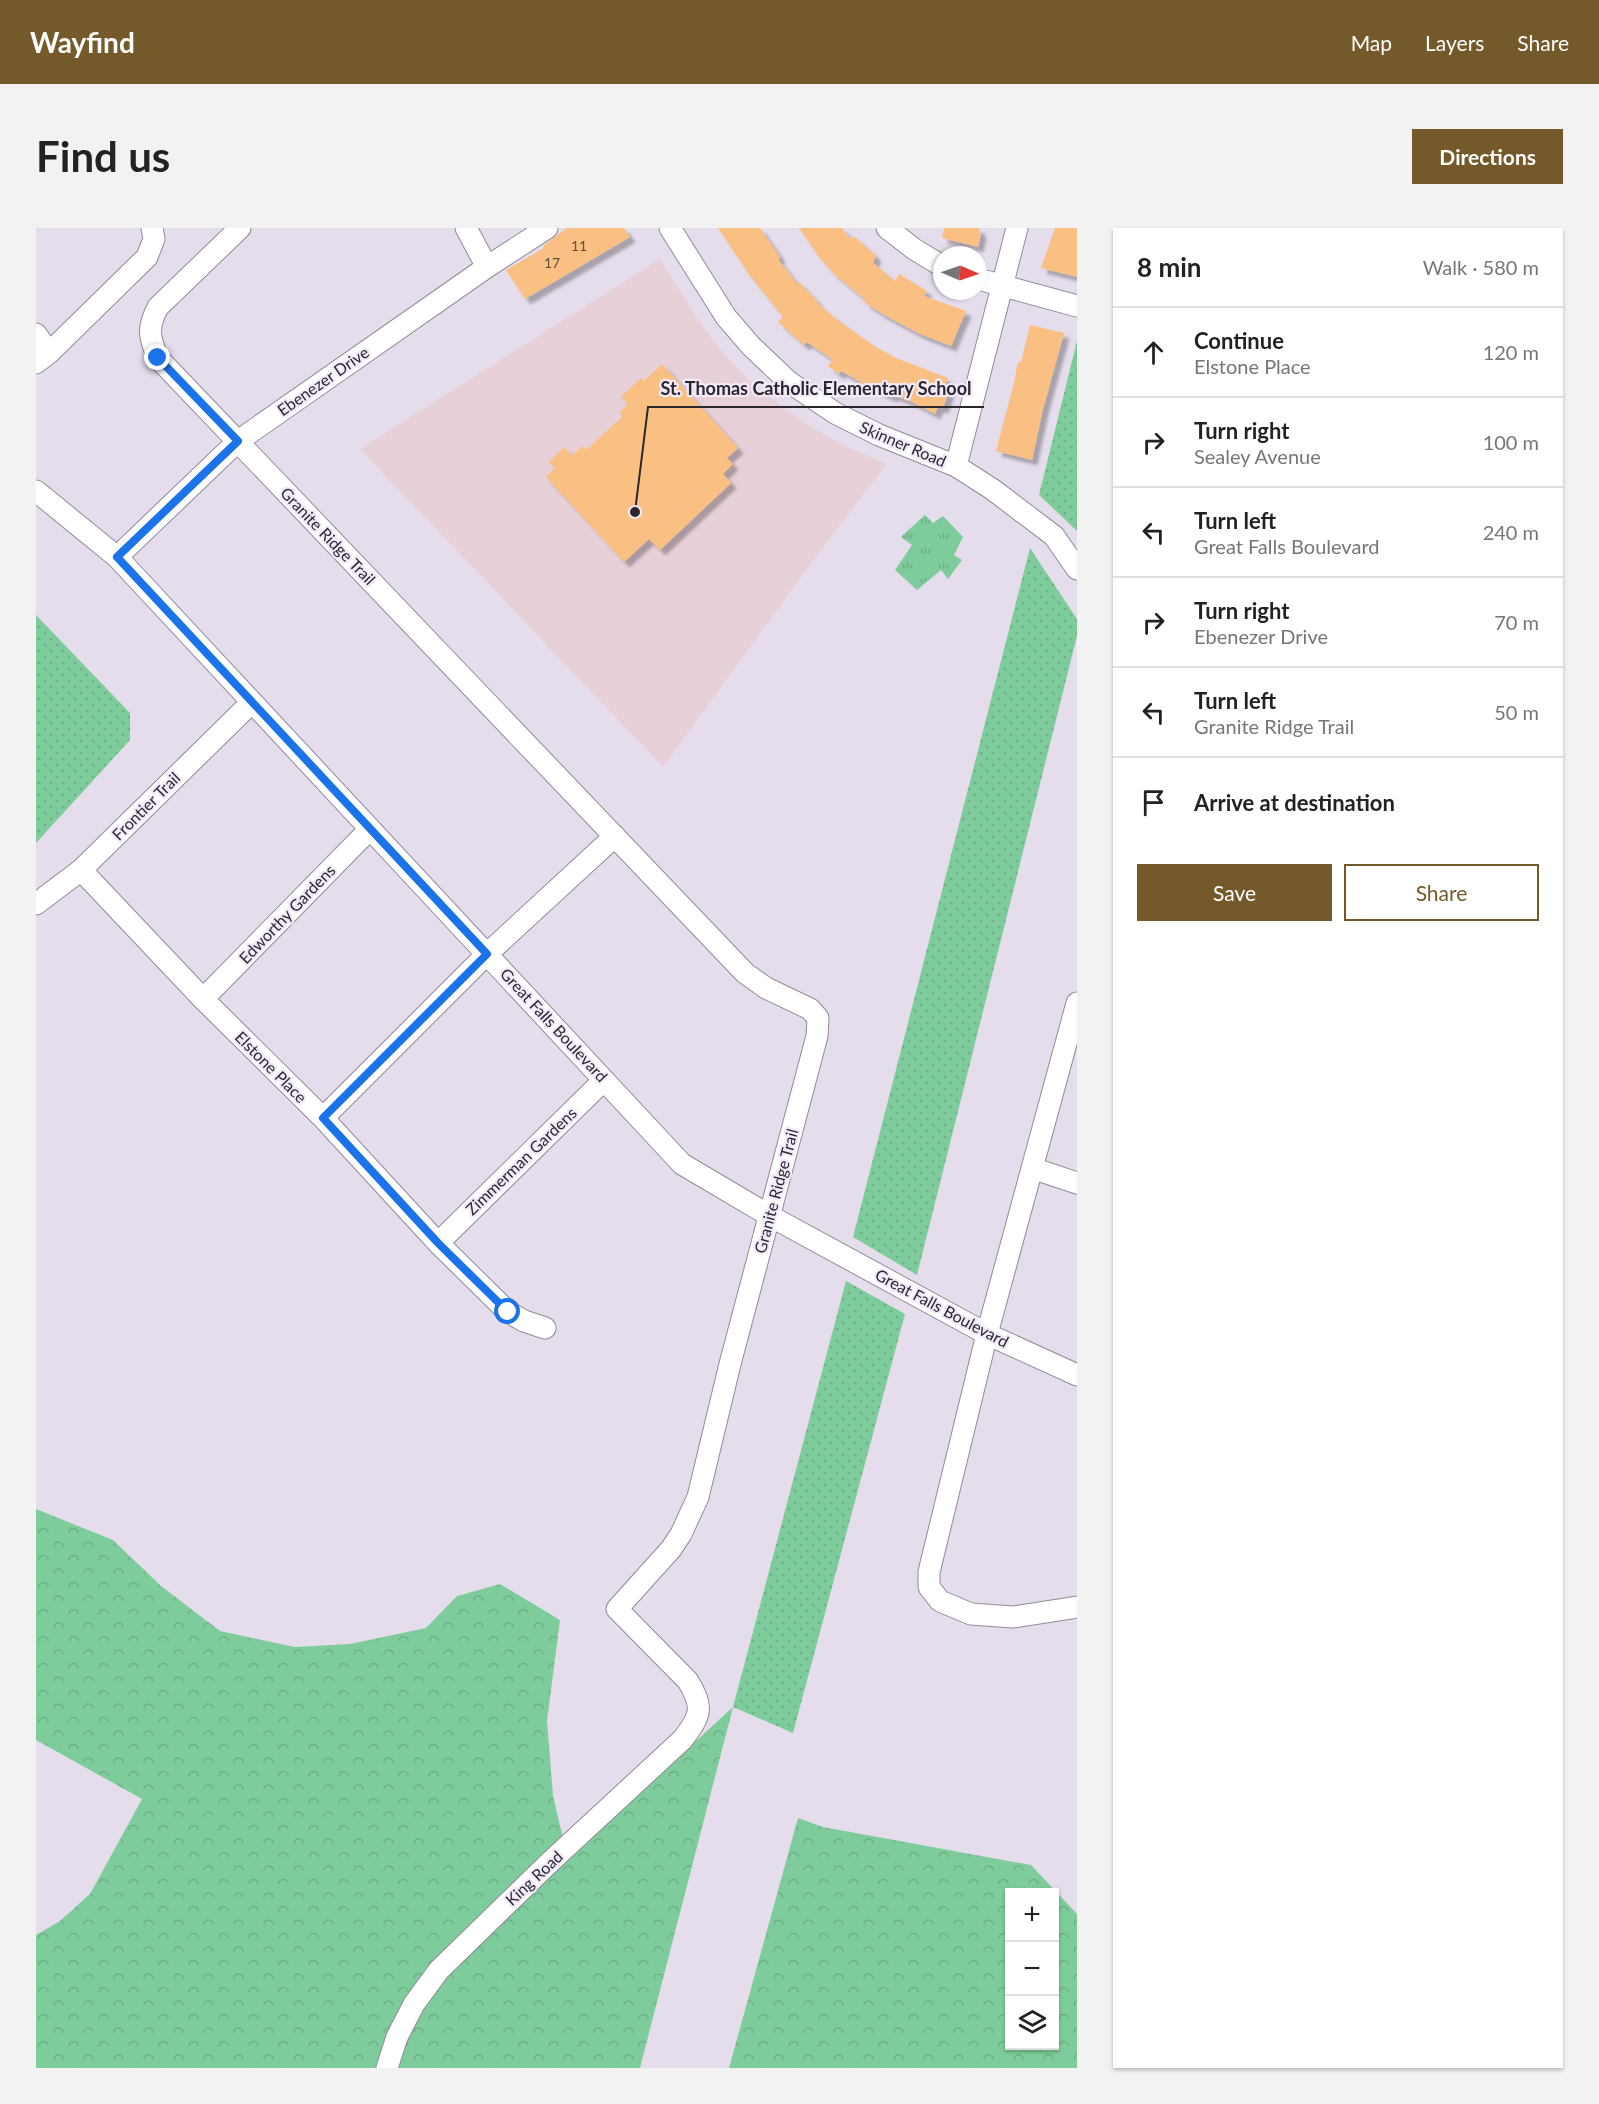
<!DOCTYPE html>
<meta charset="utf-8">
<style>
body{margin:0;font-family:Lato,sans-serif;background:#f2f2f2;color:#222}
.controls{position:absolute;right:18px;bottom:18px;display:grid;overflow:hidden;border-radius:0px;box-shadow:0 2px 4px #0004}
.controls button{width:54px;height:54px;display:grid;place-items:center;padding:0;border:0;border-bottom:2px solid #e0e0e0;background:#fff;color:#222;font:30px sans-serif}
.compass{position:absolute;left:897px;top:18px;width:54px;height:54px;border-radius:50%;background:#fff;box-shadow:0 2px 4px #0004;rotate:92deg}
.stop{position:absolute;width:18px;height:18px;margin:-14px;border:4px solid #1a73e8;border-radius:50%;background:#fff}
.stop.end{background:#1a73e8;border-color:#fff;box-shadow:0 2px 6px #0008}
.list{margin:0;padding:0;list-style:none}
h2{display:flex;justify-content:space-between;align-items:center;height:78px;margin:0;padding:0 24px;font-size:26px}
h2 small{font-size:20px;font-weight:400;color:#767676}
.list li{display:grid;grid-template-columns:39px 1fr auto;gap:18px;align-items:center;box-sizing:border-box;height:90px;padding:0 24px;border-top:2px solid #e0e0e0}
.list b{display:block;font-size:22px;white-space:nowrap}
.list p{margin:0;font-size:20px;white-space:nowrap;color:#767676}
.list em{font-size:20px;font-style:normal;color:#767676}
.actions{display:flex;gap:12px;padding:18px 24px}
.actions a{flex:1;padding:14px 0;border:2px solid #74592b;border-radius:0px;text-align:center;font-size:21px;color:#74592b}
.actions .main{background:#74592b;color:#fff}
.icon{flex:none;width:33px;height:33px;fill:none;stroke:currentColor;stroke-width:2;stroke-linecap:round;stroke-linejoin:round}
.map{position:relative;flex:none;width:1041px;height:1840px;overflow:hidden;border-radius:0px}
header{display:flex;align-items:center;gap:36px;box-sizing:border-box;height:84px;padding:0 30px;background:#74592b;color:#fff}
header strong{font-size:28px}
nav{display:flex;gap:33px;margin-inline-start:auto;font-size:21px}
.intro{display:flex;align-items:center;justify-content:space-between;box-sizing:border-box;height:144px;padding:0 36px}
h1{margin:0;font-size:42px}
.button{padding:15px 27px;border-radius:0px;background:#74592b;color:#fff;font-size:21px;font-weight:700}
main{display:flex;gap:36px;padding:0 36px}
aside{flex:1;background:#fff;border-radius:0px;box-shadow:0 2px 4px #0004}
.map>svg:first-child{display:block}
.education{fill:#e8d0d8}
.grass{fill:url(#grass-dots)}
.forest{fill:url(#forest-crowns);fill-rule:evenodd}
.park{fill:url(#park-tufts)}
.building{fill:#fabf82;filter:url(#shadow)}
.lines{fill:none;stroke-linecap:round;stroke-linejoin:round}
.minor-casing{stroke:#928a97;stroke-width:23}
.minor{stroke:#fff;stroke-width:21}
.route{stroke:#1a73e8;stroke-width:8}
.labels{text-anchor:middle;stroke-width:4.5;stroke-linejoin:round;paint-order:stroke}
.number-label{font-size:14px;fill:#5f4d42}
.street-label{font-size:16px;fill:#2b272d;stroke:#f3eaf9}
.leader{fill:none;stroke:#2b272d;stroke-width:2}
.callout-dot{fill:#2b272d;stroke:#f3eaf9;stroke-width:2}
.callout-label{font-size:18px;text-anchor:middle;font-weight:bold;fill:#2b272d;stroke:#f3eaf9;stroke-width:4.5;stroke-linejoin:round;paint-order:stroke}
</style>
<header>
<strong>Wayfind</strong>
<nav><a>Map</a><a>Layers</a><a>Share</a></nav>
</header>
<div class="intro"><h1>Find us</h1><a class="button">Directions</a></div>
<main>
<div class="map">
<svg width="1041" height="1840" viewBox="0 0 1041 1840">
<defs>
<pattern id="grass-dots" width="8" height="8" patternUnits="userSpaceOnUse" patternTransform="scale(1.5)"><rect width="8" height="8" fill="#7ecc9b"/><path d="M2 2h.1M6 6h.1" fill="none" stroke="#6daf86" stroke-width="1.8" stroke-linecap="round"/></pattern>
<pattern id="forest-crowns" width="20" height="18" patternUnits="userSpaceOnUse" patternTransform="scale(1.5)"><rect width="20" height="18" fill="#7ecc9b"/><path d="M2 6a3 3 0 1 1 6 0M12 15a3 3 0 1 1 6 0" fill="none" stroke="#6daf86"/></pattern>
<pattern id="park-tufts" width="24" height="20" patternUnits="userSpaceOnUse" patternTransform="scale(1.5)"><rect width="24" height="20" fill="#7ecc9b"/><path d="M3 7l-1-3M5 7V3M7 7l1-3M15 17l-1-3M17 17v-4M19 17l1-3" fill="none" stroke="#6daf86"/></pattern>
<filter id="shadow"><feDropShadow dx="5.5" dy="5.5" stdDeviation="1.5" flood-color="#0004"/></filter>
</defs>
<rect width="100%" height="100%" fill="#e6ddec"/>
<path class="education" d="M624,31L663,93L688,126L713,152L744,177L775,199L809,218L851,236L778,331L627,539L324,221Z"/>
<path class="grass" d="M1041,113V303L1003,267Z
M994,320L1041,391V408L881,1047L817,1009Z
M0,387L94,485V512L0,615Z
M810,1053L869,1086L757,1505L697,1479Z"/>
<path class="forest" d="M0,1281L77,1312L125,1358L184,1403L259,1419L314,1416L390,1400L421,1368L464,1356L524,1392L511,1493L517,1568L532,1631L697,1479L604,1840H0V1707L24,1693L54,1666L106,1571L0,1512Z
M762,1590L787,1599L995,1637L1041,1686V1840H693ZM974,1664H1018V1818H974Z"/>
<path class="park" d="M889,287L897,295L907,288L927,309L918,327L926,332L912,351L905,342L881,362L859,342L876,317L865,309Z"/>
<path class="building" d="M531,0H588L594,9L489,71L470,42L508,20L507,18Z
M682,0H724L744,29L742,31L761,56L763,54L782,74L781,75L800,91L838,118L860,130L912,150L908,161L913,163L907,180L902,179L899,186L876,174L857,167L856,169L824,156L825,154L805,143L803,146L792,138L797,132L771,114L768,117L742,94L747,89L714,48Z
M763,0H806L814,11L818,8L840,28L837,35L859,53L863,46L891,63L888,68L930,83L915,118L884,106L850,88L828,74L830,72L798,46L783,29Z
M908,0H944L943,4L945,5L942,19L906,10Z
M1019,0H1041V49L1005,40Z
M994,97L1028,105L1007,181L996,232L960,223L977,159L982,134H985Z
M626,136L702,220L691,230L697,236L687,246L695,255L624,322L613,311L588,334L510,249L519,240L513,234L528,219L536,228L546,218L550,222L586,189L584,184L592,176L585,169L605,150L608,153Z"/>
<g class="lines">
<g class="minor-casing">
<path id="minor" d="M204,0L122,79C111,100 113,109 122,130L709,745L730,760L774,781L782,790L781,808L694,1136L662,1269L645,1306L635,1321L581,1381L652,1453C668,1480 665,1487 647,1511L513,1635L403,1742L378,1776L361,1809L351,1840
M430,0L451,39
M634,0L690,89L715,118L753,154L799,185L843,207L920,238L956,261L1018,308L1041,341
M851,0L878,21L906,38
M942,51L1041,78
M0,106L13,125
M0,135L13,125L111,29L118,11L116,0
M920,238L981,0
M0,263L81,329L646,936L734,988L951,1106L1041,1147
M81,329L202,213L451,39L511,0
M45,642L167,771L287,890L402,1015L472,1084L488,1093L509,1100
M0,676L45,642L216,474
M167,771L334,601
M1041,775L951,1106L893,1344V1359L904,1373L935,1386L977,1389L1041,1379
M287,890L451,726L579,608
M996,940L1041,955
M402,1015L568,852"/>
</g>
<use href="#minor" class="minor"/>
</g>
<g class="lines">
<path class="route" d="M122,130L202,213L81,329L451,726L287,890L402,1015L472,1084"/>
</g>
<g class="labels">
<g class="number-label">
<text x="543" y="23">11</text>
<text x="516" y="40">17</text>
</g>
<g class="street-label">
<text transform="translate(287 153) rotate(-35)" y="6">Ebenezer Drive</text>
<text transform="translate(867 216) rotate(23)" y="6">Skinner Road</text>
<text transform="translate(292 308) rotate(46)" y="6">Granite Ridge Trail</text>
<text transform="translate(110 578) rotate(-45)" y="6">Frontier Trail</text>
<text transform="translate(251 686) rotate(-46)" y="6">Edworthy Gardens</text>
<text transform="translate(518 797) rotate(47)" y="6">Great Falls Boulevard</text>
<text transform="translate(235 839) rotate(45)" y="6">Elstone Place</text>
<text transform="translate(485 933) rotate(-44)" y="6">Zimmerman Gardens</text>
<text transform="translate(740 963) rotate(-75)" y="6">Granite Ridge Trail</text>
<text transform="translate(906 1080) rotate(28)" y="6">Great Falls Boulevard</text>
<text transform="translate(498 1650) rotate(-43)" y="6">King Road</text>
</g>
</g>
<path class="leader" d="M599 284L612 179H948"/>
<circle class="callout-dot" cx="599" cy="284" r="6"/>
<g class="callout-label">
<text x="780" y="167">St. Thomas Catholic Elementary School</text>
</g>
</svg>
<div class="controls">
<button>+</button>
<button>−</button>
<button><svg class="icon" aria-label="layers" viewBox="0 0 24 24"><path d="M12 4l9 5-9 5-9-5zM3 14l9 5 9-5"/></svg></button>
</div>
<svg class="compass" viewBox="-18 -18 36 36"><path d="M0-13l5 13h-10z" fill="#e53935"/><path d="M0 13l5-13h-10z" fill="#767676"/></svg>
<div class="stop" style="left:472px;top:1084px"></div>
<div class="stop end" style="left:122px;top:130px"></div>
</div>
<aside>
<h2>8 min<small>Walk · 580 m</small></h2>
<ul class="list">
<li><svg class="icon" aria-label="ahead" viewBox="0 0 24 24"><path d="M12 20V5M6 11l6-6 6 6"/></svg><div><b>Continue</b><p>Elstone Place</p></div><em>120 m</em></li>
<li><svg class="icon" aria-label="right" viewBox="0 0 24 24"><path d="M7 20v-9h11M14 6l5 5-5 5"/></svg><div><b>Turn right</b><p>Sealey Avenue</p></div><em>100 m</em></li>
<li><svg class="icon" aria-label="left" viewBox="0 0 24 24"><path d="M17 20v-9H6M10 6l-5 5 5 5"/></svg><div><b>Turn left</b><p>Great Falls Boulevard</p></div><em>240 m</em></li>
<li><svg class="icon" aria-label="right" viewBox="0 0 24 24"><path d="M7 20v-9h11M14 6l5 5-5 5"/></svg><div><b>Turn right</b><p>Ebenezer Drive</p></div><em>70 m</em></li>
<li><svg class="icon" aria-label="left" viewBox="0 0 24 24"><path d="M17 20v-9H6M10 6l-5 5 5 5"/></svg><div><b>Turn left</b><p>Granite Ridge Trail</p></div><em>50 m</em></li>
<li><svg class="icon" aria-label="arrive" viewBox="0 0 24 24"><path d="M6 21V4h12l-3 4 3 4H6"/></svg><div><b>Arrive at destination</b></div></li>
</ul>
<div class="actions"><a class="main">Save</a><a>Share</a></div>
</aside>
</main>
